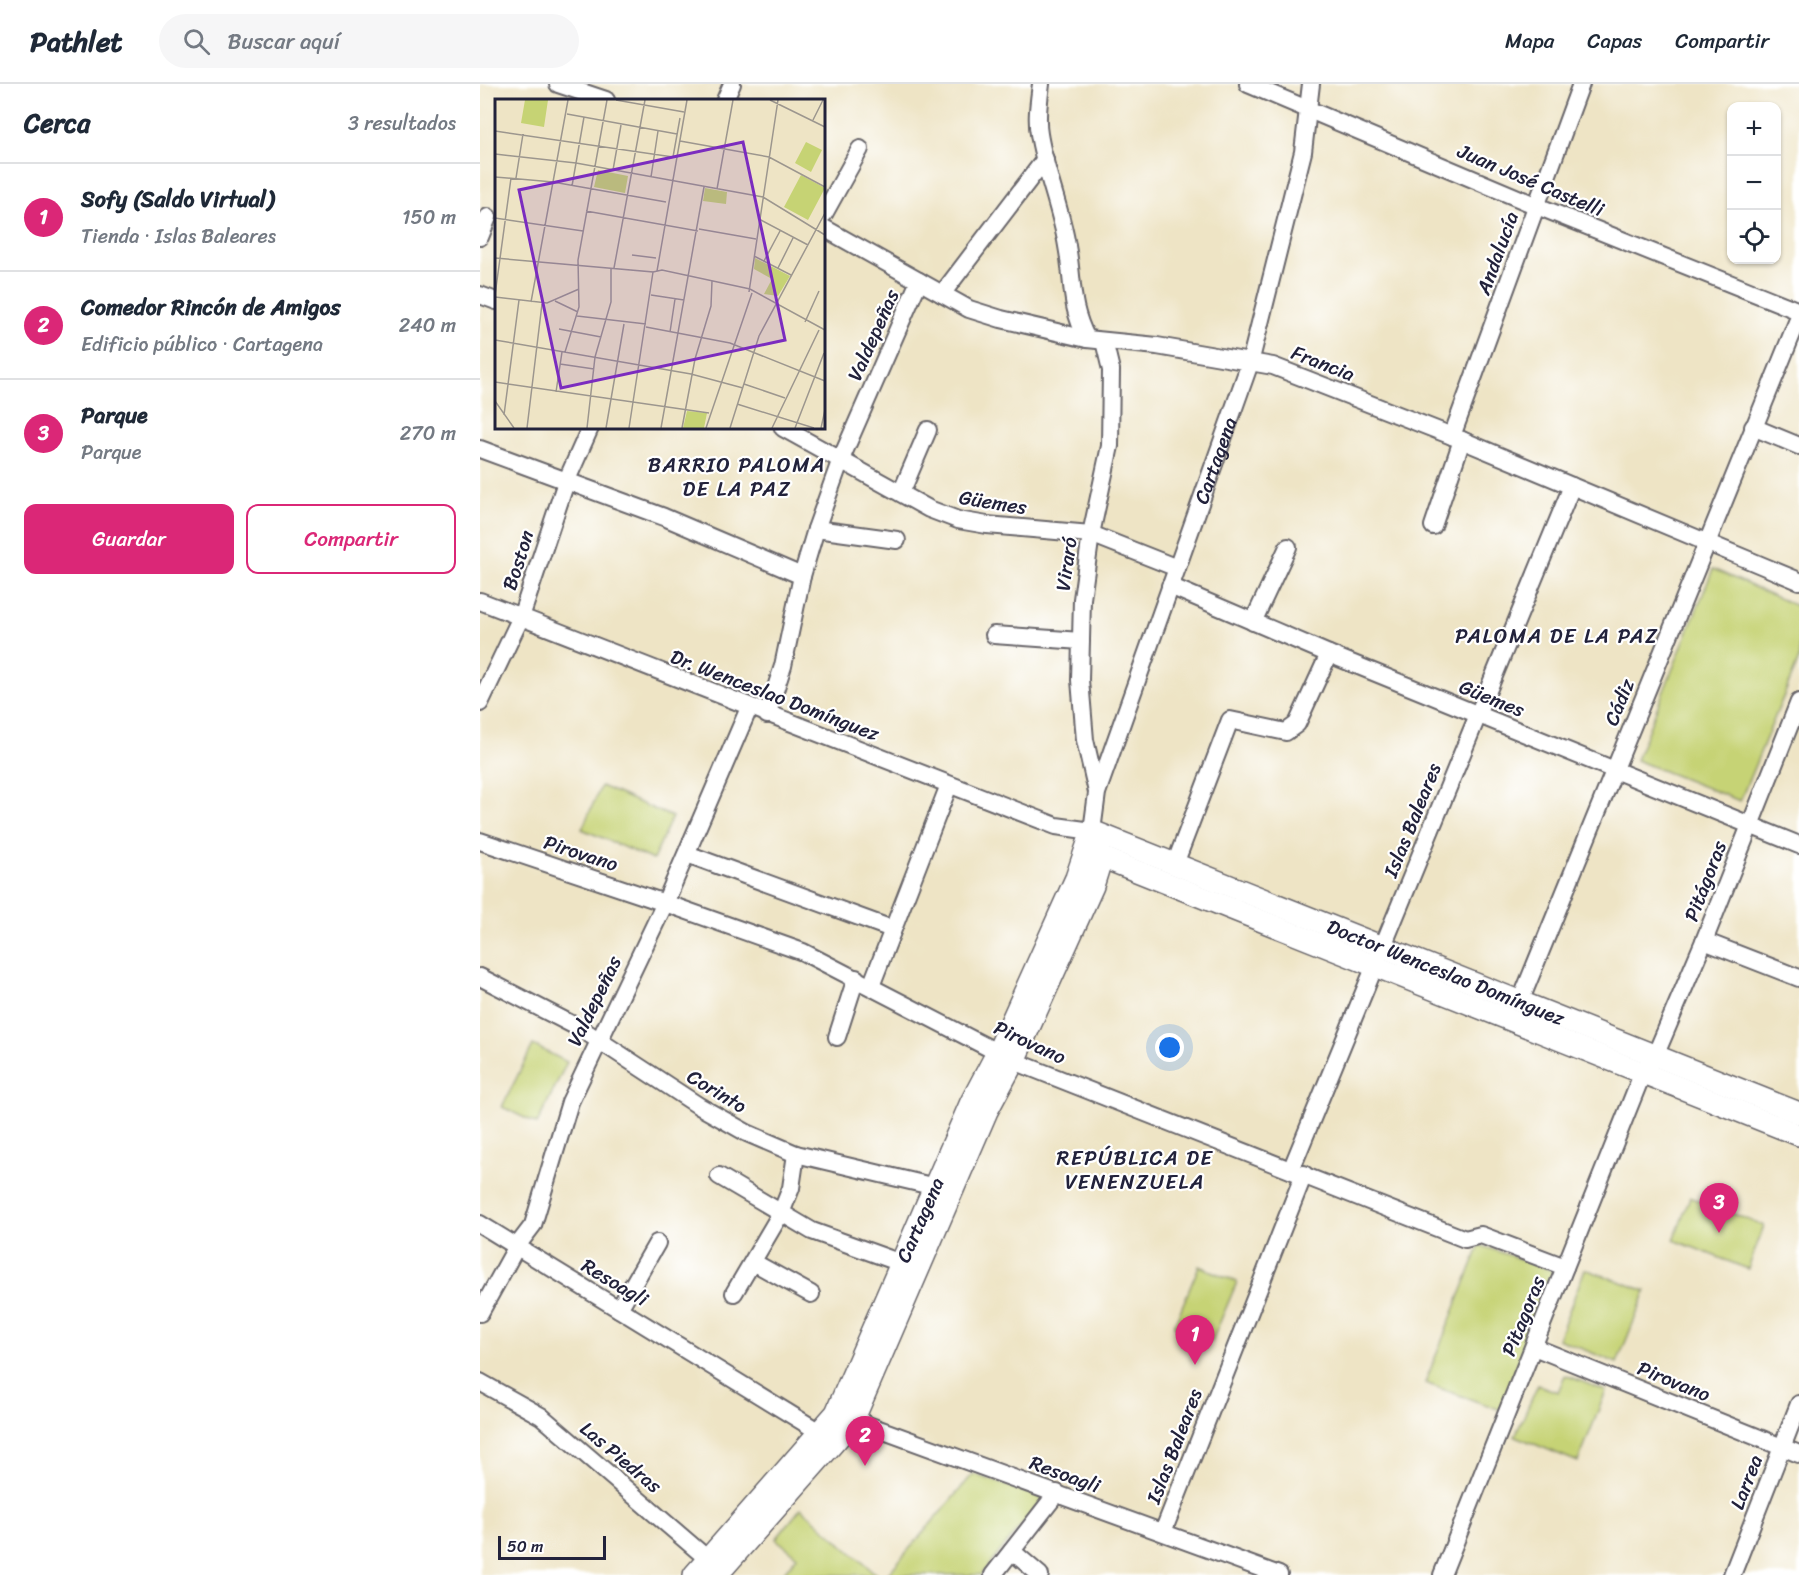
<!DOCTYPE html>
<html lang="es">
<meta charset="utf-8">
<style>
body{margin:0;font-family:Sriracha,sans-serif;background:#f6f6f7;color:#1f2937}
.controls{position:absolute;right:18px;top:18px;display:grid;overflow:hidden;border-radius:12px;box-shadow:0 2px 4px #0004}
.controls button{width:54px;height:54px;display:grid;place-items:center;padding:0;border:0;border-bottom:2px solid #e0e1e3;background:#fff;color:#1f2937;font:30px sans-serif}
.scale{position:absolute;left:18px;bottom:15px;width:108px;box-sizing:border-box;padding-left:6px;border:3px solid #22223b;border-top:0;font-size:16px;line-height:21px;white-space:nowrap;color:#22223b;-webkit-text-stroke:4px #fff;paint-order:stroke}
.you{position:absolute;left:690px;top:964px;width:21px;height:21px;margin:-15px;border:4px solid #fff;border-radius:50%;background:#1a73e8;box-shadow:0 0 0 9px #1a73e833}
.badge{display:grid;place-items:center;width:39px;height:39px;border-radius:50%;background:#db2777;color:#fff;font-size:20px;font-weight:700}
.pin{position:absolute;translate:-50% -50px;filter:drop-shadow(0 2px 3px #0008)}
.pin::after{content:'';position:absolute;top:32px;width:21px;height:18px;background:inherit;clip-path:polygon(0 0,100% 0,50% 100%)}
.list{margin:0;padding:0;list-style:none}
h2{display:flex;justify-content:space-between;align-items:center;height:78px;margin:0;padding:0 24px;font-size:26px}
h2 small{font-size:20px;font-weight:400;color:#747a83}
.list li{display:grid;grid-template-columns:39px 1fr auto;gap:18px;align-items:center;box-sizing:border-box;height:108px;padding:0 24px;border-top:2px solid #e0e1e3}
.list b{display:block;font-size:22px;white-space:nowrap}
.list p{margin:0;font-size:20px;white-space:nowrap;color:#747a83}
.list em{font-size:20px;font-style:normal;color:#747a83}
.actions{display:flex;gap:12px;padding:18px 24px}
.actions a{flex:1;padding:14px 0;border:2px solid #db2777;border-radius:12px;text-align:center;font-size:21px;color:#db2777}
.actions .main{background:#db2777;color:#fff}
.icon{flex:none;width:33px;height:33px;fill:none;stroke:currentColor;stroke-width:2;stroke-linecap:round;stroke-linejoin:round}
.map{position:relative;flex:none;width:1319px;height:1491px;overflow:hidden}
header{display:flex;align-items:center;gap:36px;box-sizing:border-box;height:84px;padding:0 30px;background:#fff;border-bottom:2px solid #e0e1e3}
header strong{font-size:28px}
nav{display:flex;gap:33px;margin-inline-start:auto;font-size:21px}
.search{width:420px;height:54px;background:#f6f6f7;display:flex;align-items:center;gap:15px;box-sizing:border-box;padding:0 21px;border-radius:33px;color:#747a83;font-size:22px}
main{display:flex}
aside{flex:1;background:#fff}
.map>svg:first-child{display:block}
.green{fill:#c6d374;stroke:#747a58;stroke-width:1.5}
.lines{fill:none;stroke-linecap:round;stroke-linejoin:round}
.minor-casing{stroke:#69666b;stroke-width:20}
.major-casing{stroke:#69666b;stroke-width:24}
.minor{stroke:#fff;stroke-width:16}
.major{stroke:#fff;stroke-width:21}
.labels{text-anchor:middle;stroke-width:4.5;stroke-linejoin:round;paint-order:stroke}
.street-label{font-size:20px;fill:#22223b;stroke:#fff}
.neighbourhood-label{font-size:21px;letter-spacing:1.5px;fill:#22223b;stroke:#fff}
.inset-road{fill:none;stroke:#9c968e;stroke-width:1.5}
.view{fill:#7b2cbf;fill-opacity:0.15;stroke:#7b2cbf;stroke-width:3}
.inset-edge{fill:none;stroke:#22223b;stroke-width:3}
</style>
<header>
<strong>Pathlet</strong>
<div class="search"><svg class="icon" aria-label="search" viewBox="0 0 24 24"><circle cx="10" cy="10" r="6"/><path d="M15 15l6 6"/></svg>Buscar aquí</div>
<nav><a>Mapa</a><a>Capas</a><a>Compartir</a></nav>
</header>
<main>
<aside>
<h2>Cerca<small>3 resultados</small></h2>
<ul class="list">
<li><span class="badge">1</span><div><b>Sofy (Saldo Virtual)</b><p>Tienda · Islas Baleares</p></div><em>150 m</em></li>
<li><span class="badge">2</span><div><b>Comedor Rincón de Amigos</b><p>Edificio público · Cartagena</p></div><em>240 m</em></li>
<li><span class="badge">3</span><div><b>Parque</b><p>Parque</p></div><em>270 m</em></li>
</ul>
<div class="actions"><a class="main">Guardar</a><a>Compartir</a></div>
</aside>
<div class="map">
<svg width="1319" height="1491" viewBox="0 0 1319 1491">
<rect width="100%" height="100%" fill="#fff"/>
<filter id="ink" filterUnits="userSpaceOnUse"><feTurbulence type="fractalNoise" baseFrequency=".0167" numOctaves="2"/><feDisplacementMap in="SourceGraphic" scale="12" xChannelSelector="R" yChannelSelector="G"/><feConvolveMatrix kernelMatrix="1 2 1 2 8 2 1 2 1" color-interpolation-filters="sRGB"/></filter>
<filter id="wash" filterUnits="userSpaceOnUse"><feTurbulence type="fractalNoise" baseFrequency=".008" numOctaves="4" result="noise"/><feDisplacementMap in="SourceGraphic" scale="24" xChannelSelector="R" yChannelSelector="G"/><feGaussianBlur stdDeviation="1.35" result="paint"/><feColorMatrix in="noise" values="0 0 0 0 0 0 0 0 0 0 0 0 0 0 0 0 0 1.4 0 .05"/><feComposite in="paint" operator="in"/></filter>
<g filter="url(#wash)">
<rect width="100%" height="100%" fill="#eee4c5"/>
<path class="green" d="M1233,485L1319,523V575L1260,717L1156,676Z
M121,702L192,733L173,776L102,745Z
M53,961L87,978L57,1040L22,1023Z
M1210,1113L1284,1142L1268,1185L1194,1156Z
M1000,1161L1079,1189L1021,1326L945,1299Z
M719,1182L757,1198L732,1257L694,1242Z
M1105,1185L1166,1207L1137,1279L1078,1255Z
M1085,1291L1126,1307L1098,1378L1035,1352L1058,1301L1078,1308Z
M493,1390L564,1414L501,1491H407Z
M321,1424L397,1491H302L317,1472L296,1455Z"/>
</g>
<g filter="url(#ink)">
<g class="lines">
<g class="minor-casing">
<g id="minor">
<path d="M78,0L126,16"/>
<path d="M561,0C559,17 556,34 559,50C565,88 581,124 587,162C594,199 589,220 607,255"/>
<path d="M768,0L1057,122L1319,227"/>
<path d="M245,16L252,0"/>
<path d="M344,130L380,65"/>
<path d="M344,144L489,225L521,235L607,255L677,262L793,282L972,352L1319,497"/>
<path d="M0,153L8,133"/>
<path d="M462,210L565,75"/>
<path d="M0,211L16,217"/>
<path d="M1273,343L1319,362"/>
<path d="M303,344L449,425L478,436L507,441L611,450L697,484"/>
<path d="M972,352L1101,0"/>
<path d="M0,365L184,433L322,492"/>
<path d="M421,409L448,346"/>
<path d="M953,442L982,356"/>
<path d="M336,445L417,456"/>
<path d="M690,502L849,570L1319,761"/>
<path id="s1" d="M0,517L576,742L612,747L617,709L770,279L823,68L831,0"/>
<path d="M773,538L808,463"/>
<path d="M514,551L601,557"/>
<path d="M0,619L41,533L86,398L110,344"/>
<path d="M287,631L303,582L322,492L336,445L361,375L439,197"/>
<path d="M617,708L605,656L600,596L602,515L611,450L630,362L631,286L624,257"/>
<path d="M0,757L185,819L323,868L534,977L985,1155L1001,1151L1085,1183"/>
<path d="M207,770L412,845"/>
<path d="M695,780L750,636L806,648L817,640L849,570"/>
<path d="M1224,857L1319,894"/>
<path d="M0,893L103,946L219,1022L267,1049L316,1070L464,1105"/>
<path d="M391,902L469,701"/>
<path d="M1040,918L1319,233"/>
<path d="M357,953L376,894"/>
<path d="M811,1086L1092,402"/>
<path d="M239,1092L332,1147L421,1179"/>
<path d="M0,1140L341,1349"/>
<path d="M273,1178L331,1210"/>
<path d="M254,1209L301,1129L311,1104L316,1070"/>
<path d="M139,1225L177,1159"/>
<path d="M0,1229L37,1162L53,1141L90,1018L185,819L269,624"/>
<path d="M1054,1263L1319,1370"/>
<path d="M0,1298L61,1332L237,1483"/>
<path d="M363,1332L799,1491"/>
<path d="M683,1448L824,1090"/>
<path d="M532,1467L560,1491"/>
<path d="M513,1491L577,1409"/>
<path d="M962,1491L1163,988L1175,972L1224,857L1319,618"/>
<path d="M1252,1491L1319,1320"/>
</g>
</g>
<g class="major-casing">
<g id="major">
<path id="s2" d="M612,747L1319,1029"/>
<path d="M609,768L1319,1051"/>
<path id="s3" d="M214,1491L356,1329L491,1018L518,967L596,794L612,747"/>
<path d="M237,1491L373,1337L507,1027L534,977L613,802L622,773L612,747"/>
</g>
</g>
<use href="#minor" class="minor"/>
<use href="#major" class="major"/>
</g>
</g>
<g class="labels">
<g class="street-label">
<text transform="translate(1051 96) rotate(23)" y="7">Juan José Castelli</text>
<text transform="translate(1017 169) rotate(-70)" y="7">Andalucía</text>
<text transform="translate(393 251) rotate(-66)" y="7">Valdepeñas</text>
<text transform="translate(843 279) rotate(21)" y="7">Francia</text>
<text dy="7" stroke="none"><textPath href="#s1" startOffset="1046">Cartagena</textPath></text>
<text transform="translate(513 418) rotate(9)" y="7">Güemes</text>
<text transform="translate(38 476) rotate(-72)" y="7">Boston</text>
<text transform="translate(586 480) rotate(-82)" y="7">Viraró</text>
<text transform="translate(295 611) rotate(21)" y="7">Dr. Wenceslao Domínguez</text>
<text transform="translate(1012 614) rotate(22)" y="7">Güemes</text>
<text transform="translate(1139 618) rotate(-68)" y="7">Cádiz</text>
<text transform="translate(932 736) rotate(-68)" y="7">Islas Baleares</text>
<text transform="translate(101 769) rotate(18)" y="7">Pirovano</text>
<text transform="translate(1225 797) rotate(-69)" y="7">Pitágoras</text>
<text dy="7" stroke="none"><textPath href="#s2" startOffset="381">Doctor Wenceslao Domínguez</textPath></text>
<text transform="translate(114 917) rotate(-64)" y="7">Valdepeñas</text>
<text transform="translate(550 958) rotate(25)" y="7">Pirovano</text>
<text transform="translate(237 1007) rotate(31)" y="7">Corinto</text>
<text dy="7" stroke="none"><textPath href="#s3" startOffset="426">Cartagena</textPath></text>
<text transform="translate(135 1198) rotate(31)" y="7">Resoagli</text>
<text transform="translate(1043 1232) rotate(-68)" y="7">Pitagoras</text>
<text transform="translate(1194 1297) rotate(22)" y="7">Pirovano</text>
<text transform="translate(694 1362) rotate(-69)" y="7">Islas Baleares</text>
<text transform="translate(141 1373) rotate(40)" y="7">Las Piedras</text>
<text transform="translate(585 1390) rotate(20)" y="7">Resoagli</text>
<text transform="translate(1266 1398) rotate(-69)" y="7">Larrea</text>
</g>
<g class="neighbourhood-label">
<text x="257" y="388">BARRIO PALOMA<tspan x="257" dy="24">DE LA PAZ</tspan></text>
<text x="1077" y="559">PALOMA DE LA PAZ</text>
<text x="655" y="1081">REPÚBLICA DE<tspan x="655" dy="24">VENENZUELA</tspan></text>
</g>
</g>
<g transform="translate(15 15)">
<rect width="330" height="330" fill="#eee4c5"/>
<path d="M30,1H53L49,28L26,24ZM311,43L327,51L316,73L300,64ZM103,71L133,77L130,94L99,88ZM306,76L330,89L313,121L289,108ZM210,89L232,93L231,105L208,102ZM260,159L295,177L283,197L269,195L277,180L259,170ZM192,312L212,314L209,329H188Z" fill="#c6d374"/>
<path class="inset-road" d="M121,1L189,13M275,1L330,28M72,15L182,35M318,21L328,1M0,32L178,58M185,42L274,58L330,88M0,55L81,64L268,98L330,136M178,58L185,19M118,71L126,26M0,78L58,83L171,103M156,78L163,32M21,79L28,35M77,87L89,18M222,90L238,1M91,112L203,132M0,119L88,132M264,120L313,146M204,130L261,140M137,156L161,159M259,157L296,176M0,159L158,173L134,329M269,162L285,132M119,169L150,1M283,169L298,139M162,172L192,1M158,173L167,171L255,190L330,231M254,193L283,1M0,196L16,79M156,196L189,201M0,198L52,204L84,190M60,202L83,213M36,203L73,1M82,217L151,225M310,223L324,192M151,228L235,244L330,282M64,230L106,238M175,233L180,200M0,241L196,275L248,289M70,253L84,208L83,161L112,1M65,265L99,270M0,283L214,314M249,285L290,299M61,293L67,253M0,302L19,329M242,305L319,329M9,316L24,201M32,329L47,205M92,329L100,258L116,203V169M111,329L129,225M166,329L209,88M187,329L200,260L216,207L217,182M211,329L257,194M235,329L264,237L330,114M277,329L324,231M300,329L329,254M326,329L330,311"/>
<path class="view" d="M248,43L290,241L66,289L24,91Z"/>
<rect width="330" height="330" class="inset-edge"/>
</g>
</svg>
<div class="controls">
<button>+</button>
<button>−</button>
<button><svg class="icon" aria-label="locate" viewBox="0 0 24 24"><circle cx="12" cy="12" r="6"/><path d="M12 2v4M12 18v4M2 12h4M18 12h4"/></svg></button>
</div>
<div class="scale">50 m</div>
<div class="you"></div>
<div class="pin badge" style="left:715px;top:1281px">1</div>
<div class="pin badge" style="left:385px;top:1382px">2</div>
<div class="pin badge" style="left:1239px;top:1149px">3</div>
</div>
</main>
